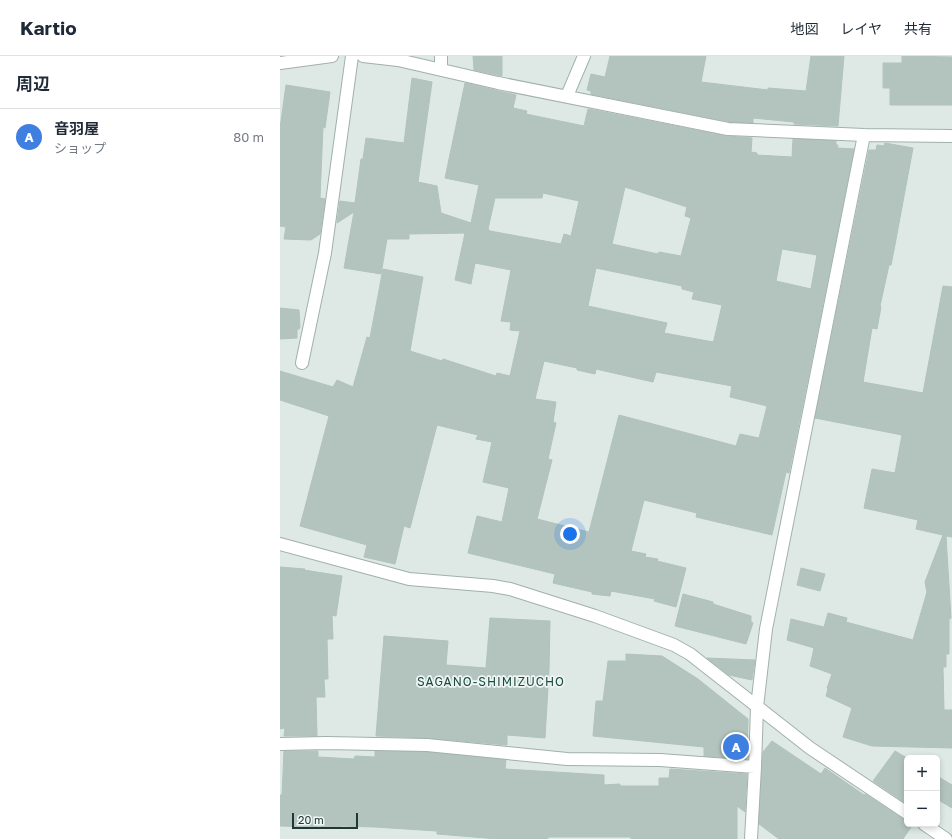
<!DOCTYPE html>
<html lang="ja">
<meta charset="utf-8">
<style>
body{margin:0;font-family:"Golos Text","Noto Sans JP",sans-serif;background:#f2f2f3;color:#1f2937}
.controls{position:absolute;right:12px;bottom:12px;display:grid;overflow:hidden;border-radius:6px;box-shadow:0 2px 6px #0003}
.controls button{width:36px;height:36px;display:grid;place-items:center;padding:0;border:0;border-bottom:1px solid #e0e1e3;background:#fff;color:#1f2937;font:20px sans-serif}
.scale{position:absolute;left:12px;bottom:10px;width:66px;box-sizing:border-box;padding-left:4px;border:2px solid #203834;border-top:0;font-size:11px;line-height:14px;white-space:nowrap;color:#203834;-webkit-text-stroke:3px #eef6f3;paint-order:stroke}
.you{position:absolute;left:290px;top:478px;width:14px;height:14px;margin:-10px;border:3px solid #fff;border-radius:50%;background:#1a73e8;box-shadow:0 0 0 6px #1a73e833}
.badge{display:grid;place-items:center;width:26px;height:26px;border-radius:50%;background:#0f766e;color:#fff;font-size:13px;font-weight:700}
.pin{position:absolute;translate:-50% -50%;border:2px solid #fff;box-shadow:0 1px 4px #0006}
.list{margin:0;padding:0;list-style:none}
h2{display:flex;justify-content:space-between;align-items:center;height:52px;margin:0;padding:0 16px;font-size:17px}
h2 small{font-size:13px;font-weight:400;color:#747a83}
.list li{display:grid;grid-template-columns:26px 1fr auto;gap:12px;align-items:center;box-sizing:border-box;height:56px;padding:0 16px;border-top:1px solid #e0e1e3}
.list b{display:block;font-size:15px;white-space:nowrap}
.list p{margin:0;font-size:13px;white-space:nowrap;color:#747a83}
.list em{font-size:13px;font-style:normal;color:#747a83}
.map{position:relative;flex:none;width:672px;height:783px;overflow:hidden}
header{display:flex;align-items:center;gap:24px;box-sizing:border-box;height:56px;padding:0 20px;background:#fff;border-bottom:1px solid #e0e1e3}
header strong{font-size:19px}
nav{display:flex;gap:22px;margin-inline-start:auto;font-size:14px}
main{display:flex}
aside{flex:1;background:#fff}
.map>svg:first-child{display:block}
.building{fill:#b3c4be;stroke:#b0c3bc;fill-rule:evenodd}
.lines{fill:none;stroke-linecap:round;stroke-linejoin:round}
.minor-casing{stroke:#a1b0ac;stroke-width:14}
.minor{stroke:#fff;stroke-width:12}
.labels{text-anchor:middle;stroke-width:3.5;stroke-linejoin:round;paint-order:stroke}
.neighbourhood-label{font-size:12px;letter-spacing:1px;fill:#1c4a42;stroke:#eef6f3}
</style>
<header>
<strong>Kartio</strong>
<nav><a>地図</a><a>レイヤ</a><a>共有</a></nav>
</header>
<main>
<aside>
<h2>周辺<small></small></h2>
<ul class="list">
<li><span class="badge" style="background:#3f7fe0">A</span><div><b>音羽屋</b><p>ショップ</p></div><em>80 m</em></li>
</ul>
</aside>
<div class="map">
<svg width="672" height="783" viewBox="0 0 672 783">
<rect width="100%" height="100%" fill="#dee9e5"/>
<path class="building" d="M193,0H222V20L194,14Z
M330,0H426L421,26L488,34V32L526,35L531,0H564L558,70L514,68V66L473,62V67L449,66L311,38V35L307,34L311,18L325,21Z
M622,0L672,1V49H610V32H603V7H622Z
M132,22L152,26L138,126L157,130L161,157L191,167L199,129L165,122L185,27L236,39L233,52L247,55L246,58L304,70L308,53L447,80L472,82L471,96L477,97V99L512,101L513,83L556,85V89H558L557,92L574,93L509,417L506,416L492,479L416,461L417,457L364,444L351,495L366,498L365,501L378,503L377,505L406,512L396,551L374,545L375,543L331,535L330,540L312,538V536L273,527L275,518L188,497L197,460L222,466L229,432L203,426L212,386L196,383L198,379L157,369L130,472L124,470L115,508L84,501L87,489L20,470L49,360L0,344V315L53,331L57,324L73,331L87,281L90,282L103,213L143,221L130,295L162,305L163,303L216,320L217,317L230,320L240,275L230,274L231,266L221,265L231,214L195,207L191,228L175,224L185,177L129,178V183H107L101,218L64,212L74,156L57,167L60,145L75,147L81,103H83L86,82L124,87ZM345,131L407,151L405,160L411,162L401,200L379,196L378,198L332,188ZM263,137L299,145L291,180L284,178L281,188L210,175L208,173L215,142H262ZM502,193L537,199L531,233L496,225ZM316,212L402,230V233L414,236L412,243L442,249L434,284L433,286L384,277L387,267L308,250ZM264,305L297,312V314L315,318L316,313L373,326L376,316L452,330L450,341L487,350L479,382L460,378L456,390L339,359L309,476L257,463L272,404L268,403L276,367L273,366L276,346L255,343Z
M6,29L50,36L45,72L43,71L40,142L45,143L40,178L31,184L4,183L6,171L0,170V72Z
M605,87L633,92L614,194L611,209H609L600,250L601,251L597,273L592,272L583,326L643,337L663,230L672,231V481L666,480L671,562L669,563V598H666V611H663L664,654H672V692L592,690L563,681L572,652L546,640L548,633L547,632L552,618L530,610L534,592L507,584L511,563L544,571L548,557L567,562L566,566L633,584L647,536L645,526L663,479L636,473L638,464L584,452L592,413L615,417L622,379L535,362L589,94H596L597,89L604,90Z
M0,252L19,254L20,272L17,274V282L0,283Z
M0,511L25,513L24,514L62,520L56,560L52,559L53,583H47L48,623H44L45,641H36L37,680H4L5,672L0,673Z
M521,512L545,518L540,535L517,529Z
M403,538L433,546V548L471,560V566L473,567L466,588L395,570Z
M210,562L270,565L269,614L265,682L227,679V689L148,682L96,680L104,580L168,585L166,609L206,612Z
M346,598L382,600L418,623L468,663L467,703L424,700V691L313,680L316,645H323L328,605H346Z
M427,602L475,604L472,624L449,619Z
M492,685L541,718L545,712L584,739L585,738L623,763L627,764V768H633L623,783H499L479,768L483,696Z
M4,695H38V701L74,703L75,700L95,701V695L147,696L226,704L225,713L324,719V729L340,728V730H379V722H389L390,713L467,718L465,756L457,750V783H351V781H268V783H218L157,778V775L95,771L61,770V772L37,770V771L0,770V739H2Z
M615,695L627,702V748L593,725Z
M657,720L672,729V752L657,743Z"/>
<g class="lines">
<g class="minor-casing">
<path id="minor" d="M83,0L118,4L218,27L448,73L584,79L672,80
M0,7L52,0
M161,14V0
M287,40L304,0
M22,307L45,197L72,0
M0,488L129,523L213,530L230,533L315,560L394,589L410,598L530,692L627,757
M0,688L46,687L147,689L287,703L380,704L475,711
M644,768L666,783
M471,783L475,711L477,651L486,573L584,79"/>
</g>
<use href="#minor" class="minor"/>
</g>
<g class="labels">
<g class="neighbourhood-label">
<text x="211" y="630">SAGANO-SHIMIZUCHO</text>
</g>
</g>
</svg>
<div class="controls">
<button>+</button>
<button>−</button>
</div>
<div class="scale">20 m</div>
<div class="you"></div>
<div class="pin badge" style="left:456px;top:691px;background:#3f7fe0">A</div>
</div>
</main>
